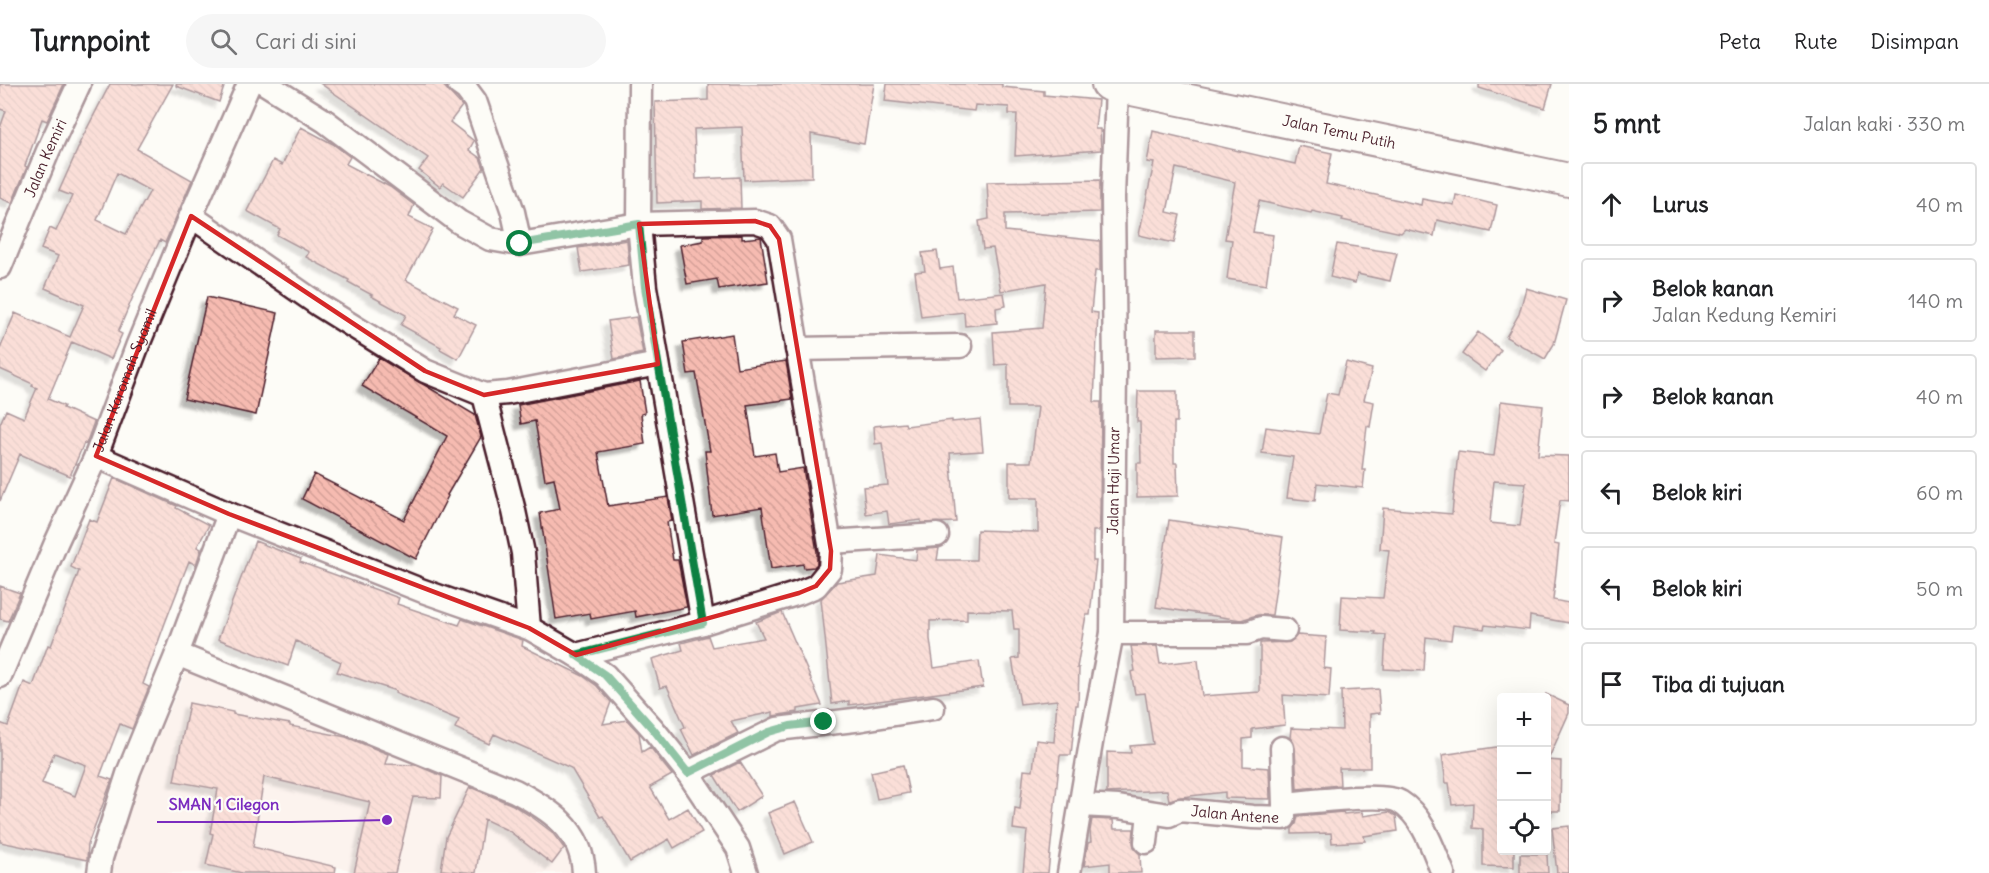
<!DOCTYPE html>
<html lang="id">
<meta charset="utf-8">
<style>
body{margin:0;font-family:Delius,sans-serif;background:#f6f6f6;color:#202124}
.controls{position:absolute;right:18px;bottom:18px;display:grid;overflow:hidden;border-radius:6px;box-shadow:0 6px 24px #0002}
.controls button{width:54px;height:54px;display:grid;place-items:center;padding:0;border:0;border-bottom:2px solid #e0e0e0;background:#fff;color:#202124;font:30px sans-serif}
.stop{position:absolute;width:18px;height:18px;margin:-14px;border:4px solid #0b8043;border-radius:50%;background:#fff}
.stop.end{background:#0b8043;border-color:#fff;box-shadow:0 2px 6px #0008}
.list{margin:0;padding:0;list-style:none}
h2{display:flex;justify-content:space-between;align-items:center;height:78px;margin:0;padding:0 24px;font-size:26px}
h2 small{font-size:20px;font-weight:400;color:#757577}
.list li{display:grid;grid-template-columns:39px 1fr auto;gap:18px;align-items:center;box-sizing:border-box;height:84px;margin:0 12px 12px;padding:0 12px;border:2px solid #e0e0e0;border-radius:6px}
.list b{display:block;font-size:22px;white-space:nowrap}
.list p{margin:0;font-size:20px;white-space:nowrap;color:#757577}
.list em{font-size:20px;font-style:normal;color:#757577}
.icon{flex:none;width:33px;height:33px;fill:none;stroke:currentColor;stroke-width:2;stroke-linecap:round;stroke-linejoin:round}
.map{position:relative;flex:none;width:1569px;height:789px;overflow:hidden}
header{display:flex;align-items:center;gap:36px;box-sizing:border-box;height:84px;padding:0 30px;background:#fff;border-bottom:2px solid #e0e0e0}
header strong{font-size:28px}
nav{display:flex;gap:33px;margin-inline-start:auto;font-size:21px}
.search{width:420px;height:54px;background:#f6f6f6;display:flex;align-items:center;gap:15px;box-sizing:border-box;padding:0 21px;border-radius:33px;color:#757577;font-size:22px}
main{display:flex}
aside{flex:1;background:#fff}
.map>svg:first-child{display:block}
.built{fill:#fbe8e2;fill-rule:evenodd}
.building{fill:url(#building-back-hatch);stroke:#4a1f2b;stroke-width:1.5;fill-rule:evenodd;filter:url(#shadow)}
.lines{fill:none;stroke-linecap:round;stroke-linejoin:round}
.street-casing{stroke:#4a1f2b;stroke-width:27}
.secondary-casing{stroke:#4a1f2b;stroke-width:36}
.street{stroke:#fdfcf7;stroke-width:22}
.secondary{stroke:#fdfcf7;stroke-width:32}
.route{stroke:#0b8043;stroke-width:8}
.marked{fill:none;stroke:#d62828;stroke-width:4.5;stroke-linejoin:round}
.labels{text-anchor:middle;stroke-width:4.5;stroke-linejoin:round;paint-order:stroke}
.street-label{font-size:15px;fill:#4a1f2b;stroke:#fdfcf7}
.leader{fill:none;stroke:#7b2cbf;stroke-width:2}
.callout-dot{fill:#7b2cbf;stroke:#fdfcf7;stroke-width:2}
.callout-label{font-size:16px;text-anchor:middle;font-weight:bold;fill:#7b2cbf;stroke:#fdfcf7;stroke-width:4.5;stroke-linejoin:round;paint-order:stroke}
</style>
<header>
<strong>Turnpoint</strong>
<div class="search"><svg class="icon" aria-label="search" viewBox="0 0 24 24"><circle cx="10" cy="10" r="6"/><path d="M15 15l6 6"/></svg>Cari di sini</div>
<nav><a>Peta</a><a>Rute</a><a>Disimpan</a></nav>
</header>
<main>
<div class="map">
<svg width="1569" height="789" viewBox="0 0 1569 789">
<defs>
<pattern id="building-back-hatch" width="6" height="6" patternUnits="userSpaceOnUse" patternTransform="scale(1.5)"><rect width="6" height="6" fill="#f6bbb1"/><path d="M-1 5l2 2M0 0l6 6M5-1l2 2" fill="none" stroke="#d4a098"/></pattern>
<filter id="shadow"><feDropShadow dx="-5.5" dy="5.5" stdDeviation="1.5" flood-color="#0004"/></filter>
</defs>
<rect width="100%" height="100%" fill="#fdfcf7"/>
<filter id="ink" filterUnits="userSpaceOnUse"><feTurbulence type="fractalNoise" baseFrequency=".0167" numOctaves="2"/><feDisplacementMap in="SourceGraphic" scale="12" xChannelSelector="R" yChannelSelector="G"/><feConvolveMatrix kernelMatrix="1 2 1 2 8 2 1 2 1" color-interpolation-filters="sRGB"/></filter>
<g filter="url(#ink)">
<path class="built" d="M187,585L409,667L520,715L561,746L579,774L578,789H476L483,742L449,736L441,786L456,789H395L413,713L441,714L442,682L389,680L388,698L288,675L283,698L370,718L354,787L212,754L206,781L242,789H113L114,757ZM189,619L233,628L218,705L174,697ZM238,631L290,640L285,672L234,664ZM295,643L389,661L384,690L289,672ZM233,674L266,680L259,721L226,716ZM471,701L514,722L503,744L460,723ZM216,717L260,725L255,757L211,749ZM521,723L568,758L552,779L505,744Z"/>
<path class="building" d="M0,0H64L47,37L42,35L25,82L27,83L12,119L0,114V44L6,27L0,25Z
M110,0H173L137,65L192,96L165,159L160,156L135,208L118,248L122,250L111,275L72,258L48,315L64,322L63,324L94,338L86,360L84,359L70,392L20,370L0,417V340L6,326L24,334L37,304L32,302L33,300L0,285V265L15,229L70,253L84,221L45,204L58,172L41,165L50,144L56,147L72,112L59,107L80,60H79ZM117,89L150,107L126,150L97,136Z
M176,0H225L219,18L176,2Z
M321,0H442L462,22L450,38L474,57L469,66L480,74L484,84L463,113L443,99L440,103L419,86L428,74Z
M708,0H874L864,60L811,50L812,93L744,96L742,43L694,45L696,95L740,93L741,124L702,125V117L657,119L655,18L708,16Z
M887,0H1002V3L1044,7V11L1098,16L1095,45H1100L1101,66L1015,72L1017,30H1009V23L975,21L974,27L885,17Z
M1479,0H1552L1545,24L1479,4Z
M301,43L333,60L350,73L346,80L390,103L414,121L409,133L433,145L406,196L458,223L454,230L476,241L458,275L440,265L441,263L401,241L406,231L371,212L372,211L348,198L349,196L306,173L309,168L277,151L280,145L247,127L273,76L282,81Z
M1153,47L1295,80L1299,62L1332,69L1326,100L1421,121L1422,115L1454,121L1456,111L1497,121L1491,148L1437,136L1434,152L1405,145L1401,149L1342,136L1343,134L1312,127L1311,129L1259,117L1253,148L1273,151L1266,201L1227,195L1232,156L1225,155L1235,98L1176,84L1167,128L1180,131L1174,159L1139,151L1154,79L1147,78Z
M1100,96V128L1005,130V147L1100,157V187H1095L1091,228L1098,229L1094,318H1101L1100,430L1099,447H1093V477H1096L1090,531H1086L1077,584H1079L1078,621H1076L1071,671H1060L1048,789H1023L1027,747L1013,745L1015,724L1020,725L1024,686L1033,687L1036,656L1054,658L1057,616L1020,620L1012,575L1019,574V545H1014L1012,527L967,526V536L930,537V555L934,584L979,577L983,603L849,621V617L832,620L821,515L837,498L877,492L880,471L916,476L917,466L939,464L937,476H976L977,446L1038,448V414H1009V378H1031L1038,323H1008V280L995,281L993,248L1042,244L1046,199L1001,207L993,164L983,165L979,137L989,135L987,98Z
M742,151V155L761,153L768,198L719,205L717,195L687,200L680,161L703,157V152Z
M627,156L629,181L582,188L578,164Z
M1337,160L1397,169L1390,197L1357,190L1355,199L1330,193Z
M937,167L940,185L953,183L957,214L1004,209L1006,222L996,224L997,239L965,242L964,228L921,233L915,188L925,187L922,169Z
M1526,204L1566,216L1554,260L1545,275L1506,253L1519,230Z
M207,213L278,229L256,331L184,315Z
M636,233L643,269L614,275L608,237Z
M1156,246H1195V272L1156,273Z
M1478,248L1501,266L1485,287L1462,270Z
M732,250L737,284L786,277L792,315L747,321L755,372L775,369L778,388L803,384L817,468V480L814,483L804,484L803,480L771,485L762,423L712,431L705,367H710L696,289L688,290L683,258Z
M379,274L475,331L481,353L447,411L448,412L416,475L302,415L314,390L404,436L447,352L362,302Z
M1346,278L1372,285L1364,316L1374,318L1370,343L1367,342L1362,386H1365L1363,404L1317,399L1315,417L1287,414L1293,373L1262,369L1266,343L1319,350L1327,309L1338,311Z
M640,297L645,329L641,330L645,360L598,368L608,422L668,413L672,437L667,438L673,476H678L687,523L636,533L635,527L591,535L590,529L556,535L540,429L560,425L554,394L545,396L535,337L521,340L518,321Z
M1138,307H1177V338H1174V379H1177L1178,412L1137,413V379H1141L1140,338H1137Z
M1501,317L1543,322L1538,371L1569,372V417L1560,416L1554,460L1559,461L1553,516L1569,519V539L1530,532L1529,546L1485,541L1484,545L1453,541L1451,556L1426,553L1424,587L1384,585L1386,551L1375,550L1376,548L1340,546L1342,512L1383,514L1389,466L1380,465L1383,424L1452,430L1458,368L1494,372ZM1494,397L1526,399L1520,442L1490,439Z
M980,335L983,367L950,369L956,438L921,439V436L889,440L887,427L866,430L863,403L888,401L882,359L875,360L874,342L905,339L906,342L952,336V338Z
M114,394L177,422L176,424L209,441L197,463L201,465L196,481L189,477L165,539L143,600L149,603L132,645L120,640L100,692L112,696L88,760L87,776L0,758V639L8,642L24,598L33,602L48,561L51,562L79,487L71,483L89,435L97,438ZM54,669L86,681L75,712L42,699Z
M1169,436L1283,453L1272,531H1257L1241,536L1156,523Z
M255,457L301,475L300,478L399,514L397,520L459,541L462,535L523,556L522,562L583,592L597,602L611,618L603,640L627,636L639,649L642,668L650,663L672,691L650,703L669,735L688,724L702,748L674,764L669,755L630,778L603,732L600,733L571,684L494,650L489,660L455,644L459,636L395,609L396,607L337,588L341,578L296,557L288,582L218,555Z
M0,502L20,509L8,537L0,535Z
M782,528L822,621L798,625V628L773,632V628L731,637L738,649L694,671L681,645L685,643L667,602L660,604L652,575L683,566L681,559L708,552L712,563L764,554L756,538Z
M1297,551L1326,553L1324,584L1331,585L1329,614L1283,611L1285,641L1252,645V654L1243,655V682L1269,684L1270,715L1225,714V708L1181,713L1169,716L1167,706L1107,709V668L1131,669L1130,662L1153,660L1145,609L1135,610L1131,588L1135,587L1131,562H1157L1160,580L1198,576L1202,612L1260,608V559L1290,558Z
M1378,605L1380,629L1370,630V684H1339L1340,701L1297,705L1295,664L1290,654L1291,644L1342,646L1341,607Z
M1546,610L1569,621V629L1548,676L1561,677L1560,727H1546Z
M189,619L233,628V630L290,640V642L346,653L388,670L385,680L416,681L442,692L441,714L413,713L395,789H354L370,718L264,693L253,763L336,783L335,789H242L206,781L213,750L210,749L218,705L174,697Z
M1502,662V766H1514V783L1483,782V745L1472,744L1473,719L1452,721L1449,699H1446L1442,671Z
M740,678L762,712L737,728L714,691Z
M903,681L909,709L877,715L871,688Z
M470,703L513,721L532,733L552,748L564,764L552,780L509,747L484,735L476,789L441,786L446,753Z
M795,718L813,758L785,770L768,729Z
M1343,728L1344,730L1362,728L1363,732L1389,728L1396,732L1398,747L1364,752L1365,757L1332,759L1331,749L1292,750V745L1296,740L1298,732Z
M1092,735L1113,736L1114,745H1134L1133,757L1134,764L1140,770L1141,789H1110V779L1084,782L1088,759L1091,758L1090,747Z
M1569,742V789H1557L1552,744Z
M1520,770H1547L1548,789H1520Z"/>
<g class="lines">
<g class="street-casing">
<g id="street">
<path d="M266,0L325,37L459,138L490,155L520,160L639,140L755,137L770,142L779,155L831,467L830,485L816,502L799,509L703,539L576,571"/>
<path d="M459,0L466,5L475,17L513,128L520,160"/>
<path d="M640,0L639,140L645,203L703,539"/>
<path d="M191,132L319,221L425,287L484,311L508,309L658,280"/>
<path id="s1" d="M0,183L48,67L79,0"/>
<path d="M797,265L960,262"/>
<path d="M484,311L514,427L523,469L529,544"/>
<path d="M96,372L229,430L423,507L529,544L576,571L605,591L653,645L688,689L738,764L746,789"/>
<path d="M830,458L937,451"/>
<path d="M1112,549H1247L1261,544L1285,546"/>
<path d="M177,570L515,707C549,725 582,745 584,789"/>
<path id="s2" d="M0,592L56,459L96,372L137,263L191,132L249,0"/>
<path d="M1282,664L1284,720"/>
<path d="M688,689L777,645L863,635L933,624"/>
<path id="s3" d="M1081,721L1118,723L1169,731L1180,726L1253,733L1284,734V720C1306,718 1386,708 1400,718C1423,732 1433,765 1443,789"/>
<path d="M1146,758L1149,729"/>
<path d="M99,789L101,774L129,687L177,570L229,430"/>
<path id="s4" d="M1069,789L1094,641L1112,549L1115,288L1113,113L1117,2"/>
</g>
</g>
<g class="secondary-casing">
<g id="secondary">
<path id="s5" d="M1108,0L1569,96"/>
</g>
</g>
<use href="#street" class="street"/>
<use href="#secondary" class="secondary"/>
</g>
</g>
<g class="lines" filter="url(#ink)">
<path class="route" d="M520,160L639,140L645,203L703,539L576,571L605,591L653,645L688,689L769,648L790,642L824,638"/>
</g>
<path d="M0 0H1569V789H0ZM191,132L425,287L484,311L658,280L639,140L755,137L770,142L779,155L831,467L830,485L816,502L799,509L576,571L529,544L229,430L96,372Z" fill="#fdfcf7" fill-opacity=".55" fill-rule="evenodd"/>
<path class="marked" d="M191,132L425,287L484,311L658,280L639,140L755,137L770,142L779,155L831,467L830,485L816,502L799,509L576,571L529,544L229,430L96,372Z"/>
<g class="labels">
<g class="street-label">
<text dy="5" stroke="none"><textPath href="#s5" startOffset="236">Jalan Temu Putih</textPath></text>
<text dy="5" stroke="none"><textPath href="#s1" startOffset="118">Jalan Kemiri</textPath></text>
<text dy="5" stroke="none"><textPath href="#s2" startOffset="321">Jalan Karomah Syamil</textPath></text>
<text dy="5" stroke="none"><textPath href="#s4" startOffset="396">Jalan Haji Umar</textPath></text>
<text dy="5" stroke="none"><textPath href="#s3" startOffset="156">Jalan Antene</textPath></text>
</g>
</g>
<path class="leader" d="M387 736L291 738H157"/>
<circle class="callout-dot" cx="387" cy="736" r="6"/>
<g class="callout-label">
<text x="224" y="726">SMAN 1 Cilegon</text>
</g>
</svg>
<div class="controls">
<button>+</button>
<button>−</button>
<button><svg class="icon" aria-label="locate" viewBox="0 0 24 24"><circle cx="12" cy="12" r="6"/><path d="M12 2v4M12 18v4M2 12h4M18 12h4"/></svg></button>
</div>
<div class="stop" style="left:520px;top:160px"></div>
<div class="stop end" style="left:824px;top:638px"></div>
</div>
<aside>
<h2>5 mnt<small>Jalan kaki · 330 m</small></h2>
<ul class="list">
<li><svg class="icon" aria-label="ahead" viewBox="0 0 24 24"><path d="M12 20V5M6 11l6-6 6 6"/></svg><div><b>Lurus</b></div><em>40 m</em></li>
<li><svg class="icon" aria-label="right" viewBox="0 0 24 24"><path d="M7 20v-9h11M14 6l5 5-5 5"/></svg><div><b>Belok kanan</b><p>Jalan Kedung Kemiri</p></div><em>140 m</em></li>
<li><svg class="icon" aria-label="right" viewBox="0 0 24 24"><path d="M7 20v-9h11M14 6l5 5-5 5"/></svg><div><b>Belok kanan</b></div><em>40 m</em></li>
<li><svg class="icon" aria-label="left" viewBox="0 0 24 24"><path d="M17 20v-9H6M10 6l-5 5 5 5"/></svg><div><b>Belok kiri</b></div><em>60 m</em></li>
<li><svg class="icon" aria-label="left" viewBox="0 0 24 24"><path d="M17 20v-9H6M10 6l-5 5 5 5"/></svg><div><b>Belok kiri</b></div><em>50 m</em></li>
<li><svg class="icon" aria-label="arrive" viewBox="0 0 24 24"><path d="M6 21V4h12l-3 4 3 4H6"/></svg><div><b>Tiba di tujuan</b></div></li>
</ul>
</aside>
</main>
